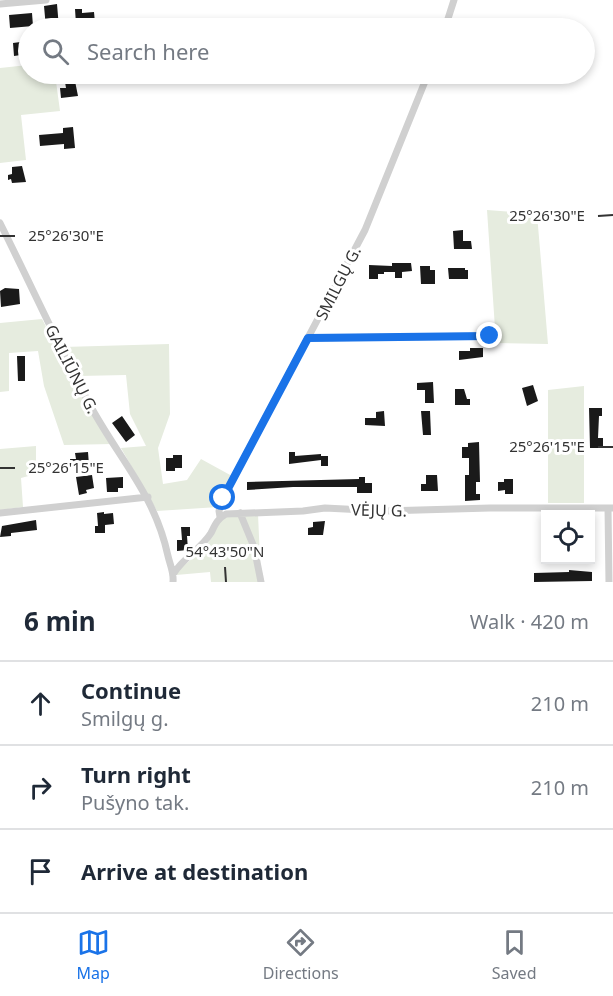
<!DOCTYPE html>
<meta charset="utf-8">
<style>
body{margin:0;font-family:"Noto Sans",sans-serif;background:#f6f6f7;color:#1f2937}
.controls{position:absolute;right:18px;bottom:18px;display:grid;overflow:hidden;border-radius:0px;box-shadow:0 3px 9px #0003}
.controls button{width:54px;height:54px;display:grid;place-items:center;padding:0;border:0;border-bottom:2px solid #e0e1e3;background:#fff;color:#1f2937;font:30px sans-serif}
.stop{position:absolute;width:18px;height:18px;margin:-14px;border:4px solid #1a73e8;border-radius:50%;background:#fff}
.stop.end{background:#1a73e8;border-color:#fff;box-shadow:0 2px 6px #0008}
.list{margin:0;padding:0;list-style:none}
h2{display:flex;justify-content:space-between;align-items:center;height:78px;margin:0;padding:0 24px;font-size:26px}
h2 small{font-size:20px;font-weight:400;color:#747a83}
.list li{display:grid;grid-template-columns:39px 1fr auto;gap:18px;align-items:center;box-sizing:border-box;height:84px;padding:0 24px;border-top:2px solid #e0e1e3}
.list b{display:block;font-size:22px;white-space:nowrap}
.list p{margin:0;font-size:20px;white-space:nowrap;color:#747a83}
.list em{font-size:20px;font-style:normal;color:#747a83}
.icon{flex:none;width:33px;height:33px;fill:none;stroke:currentColor;stroke-width:2;stroke-linecap:round;stroke-linejoin:round}
.map{position:relative;flex:none;width:613px;height:582px;overflow:hidden}
.search{position:absolute;background:#fff;box-shadow:0 3px 9px #0003;left:18px;right:18px;top:18px;height:66px;display:flex;align-items:center;gap:15px;box-sizing:border-box;padding:0 21px;border-radius:33px;color:#747a83;font-size:22px}
.sheet{height:330px;background:#fff}
nav{display:flex;justify-content:space-around;align-items:center;box-sizing:border-box;height:84px;border-top:2px solid #e0e1e3;background:#fff;font-size:16px;color:#747a83}
nav a{display:grid;justify-items:center;gap:3px}
nav .on{color:#1a73e8}
.map>svg:first-child{display:block}
.green{fill:#e6ecdf}
.building{fill:#1a1a1a}
.lines{fill:none;stroke-linecap:round;stroke-linejoin:round}
.street{stroke:#d0d0d0;stroke-width:7}
.route{stroke:#1a73e8;stroke-width:8}
.ticks{fill:none;stroke:#333;stroke-width:2}
.labels{text-anchor:middle;stroke-width:6;stroke-linejoin:round;paint-order:stroke}
.street-label{font-size:16px;fill:#333;stroke:#fff}
.ticks-label{font-size:15px;text-anchor:middle;fill:#333;stroke:#fff;stroke-width:6;stroke-linejoin:round;paint-order:stroke}
</style>
<div class="map">
<svg width="613" height="582" viewBox="0 0 613 582">
<rect width="100%" height="100%" fill="#fff"/>
<path class="green" d="M28,65V74H55L60,111L21,115L26,160L0,163V68Z
M487,210L537,214L548,344L496,343Z
M42,319L93,416L112,444L64,445L44,386L38,351L9,353V391L0,392V323Z
M169,344L170,414L158,448L163,484L187,480L201,459L232,476L218,507L157,511L121,448L146,446L130,414L126,375L79,376L63,347Z
M584,386V503H548V390Z
M36,446V474L21,478L23,507L0,510V449Z
M258,514L261,582H211L210,572L176,575V572L205,548L222,519L231,515Z"/>
<path class="building" d="M57,4L59,28H46L44,6Z
M75,9H82V13L94,12L95,23L76,24Z
M32,13L33,26L10,28L9,15Z
M28,41V54L14,56L13,43Z
M75,81L78,96L61,98L60,88H66L65,82Z
M73,127L75,148L64,149V144L40,146L39,135L63,133V128Z
M22,166L26,182L12,183L11,179L8,180V175L12,174V167Z
M463,230V241H471L472,249H454L453,231Z
M392,263H411L412,271L402,272V278H395V272H384V274H378V279H369V265L392,266Z
M420,266H430V270H435V284H421Z
M448,268H465V270H468V279H449Z
M5,288L19,289L20,304L1,307L0,291Z
M470,348H483V357L459,360V351H470Z
M17,356H25V381H18Z
M433,382L434,403H425V390H417V383Z
M533,385L538,401L527,406L522,388Z
M455,389H464L467,399H470V405H455Z
M589,408H602V416H599L598,438H603V448H590Z
M384,411L385,426L365,425V418H376V412Z
M421,411H430L431,435H423Z
M122,416L135,435L126,442L112,423Z
M479,442L480,482H476V494H480V500L465,501V475H469V458H462V447H468V443Z
M88,452L89,465H71L70,459H76L75,453Z
M289,452H295V456L321,454V456H328V466H321V460L289,464Z
M173,455H182V468H175V471H166V458H173Z
M92,475L94,488L86,490L87,493L79,495L76,477Z
M426,475H437L438,491H421V484H426Z
M123,477V488H118V492H107L106,478Z
M359,477H365V483H372V493H357V487H293L247,490V482L359,479Z
M504,479H513V494H505V490L498,491V482H504Z
M104,512V514L113,513L114,524L105,525V533H95V526H98L97,513Z
M36,520L37,530L11,533V536L0,537L2,526Z
M325,521L323,535H308V528L313,527V522Z
M181,527H190V536H187L188,550L177,551V540H182Z
M569,570L592,572V581L534,582V573L569,572Z"/>
<g class="lines">
<path class="street" d="M0,4L46,0
M445,28L454,0
M0,223C31,285 59,347 91,407C120,460 155,495 168,556C170,565 174,572 173,582
M308,338L490,336
M608,508L609,582
M0,513L148,497
M240,513L254,547L261,582
M220,517L219,511L223,498L365,230L428,74
M174,573C184,557 201,549 211,533C215,525 217,519 226,514L303,511L325,508L384,511L490,508H613"/>
</g>
<g class="lines">
<path class="route" d="M223,498L308,338L490,336"/>
</g>
<path class="ticks" d="M598,216L613,215M0,236H15M598,447H613M0,468H15M225,567L226,582"/>
<g class="labels">
<g class="street-label">
<text transform="translate(338 283) rotate(-63)" y="6">SMILGŲ G.</text>
<text transform="translate(72 369) rotate(63)" y="6">GAILIŪNŲ G.</text>
<text transform="translate(379 510) rotate(1)" y="6">VĖJŲ G.</text>
</g>
</g>
<g class="ticks-label">
<text x="547" y="221">25°26'30"E</text>
<text x="66" y="241">25°26'30"E</text>
<text x="547" y="452">25°26'15"E</text>
<text x="66" y="473">25°26'15"E</text>
<text x="225" y="557">54°43'50"N</text>
</g>
</svg>
<div class="controls">
<button><svg class="icon" aria-label="locate" viewBox="0 0 24 24"><circle cx="12" cy="12" r="6"/><path d="M12 2v4M12 18v4M2 12h4M18 12h4"/></svg></button>
</div>
<div class="stop" style="left:223px;top:498px"></div>
<div class="stop end" style="left:490px;top:336px"></div>
<div class="search"><svg class="icon" aria-label="search" viewBox="0 0 24 24"><circle cx="10" cy="10" r="6"/><path d="M15 15l6 6"/></svg>Search here</div>
</div>
<section class="sheet">
<h2>6 min<small>Walk · 420 m</small></h2>
<ul class="list">
<li><svg class="icon" aria-label="ahead" viewBox="0 0 24 24"><path d="M12 20V5M6 11l6-6 6 6"/></svg><div><b>Continue</b><p>Smilgų g.</p></div><em>210 m</em></li>
<li><svg class="icon" aria-label="right" viewBox="0 0 24 24"><path d="M7 20v-9h11M14 6l5 5-5 5"/></svg><div><b>Turn right</b><p>Pušyno tak.</p></div><em>210 m</em></li>
<li><svg class="icon" aria-label="arrive" viewBox="0 0 24 24"><path d="M6 21V4h12l-3 4 3 4H6"/></svg><div><b>Arrive at destination</b></div></li>
</ul>
</section>
<nav>
<a class="on"><svg class="icon" aria-label="map" viewBox="0 0 24 24"><path d="M3 6l6-2 6 2 6-2v14l-6 2-6-2-6 2zM9 4v14M15 6v14"/></svg>Map</a>
<a><svg class="icon" aria-label="directions" viewBox="0 0 24 24"><path d="M12 3l9 9-9 9-9-9zM9 14v-3h6M13 9l2 2-2 2"/></svg>Directions</a>
<a><svg class="icon" aria-label="saved" viewBox="0 0 24 24"><path d="M7 4h10v16l-5-4-5 4z"/></svg>Saved</a>
</nav>
